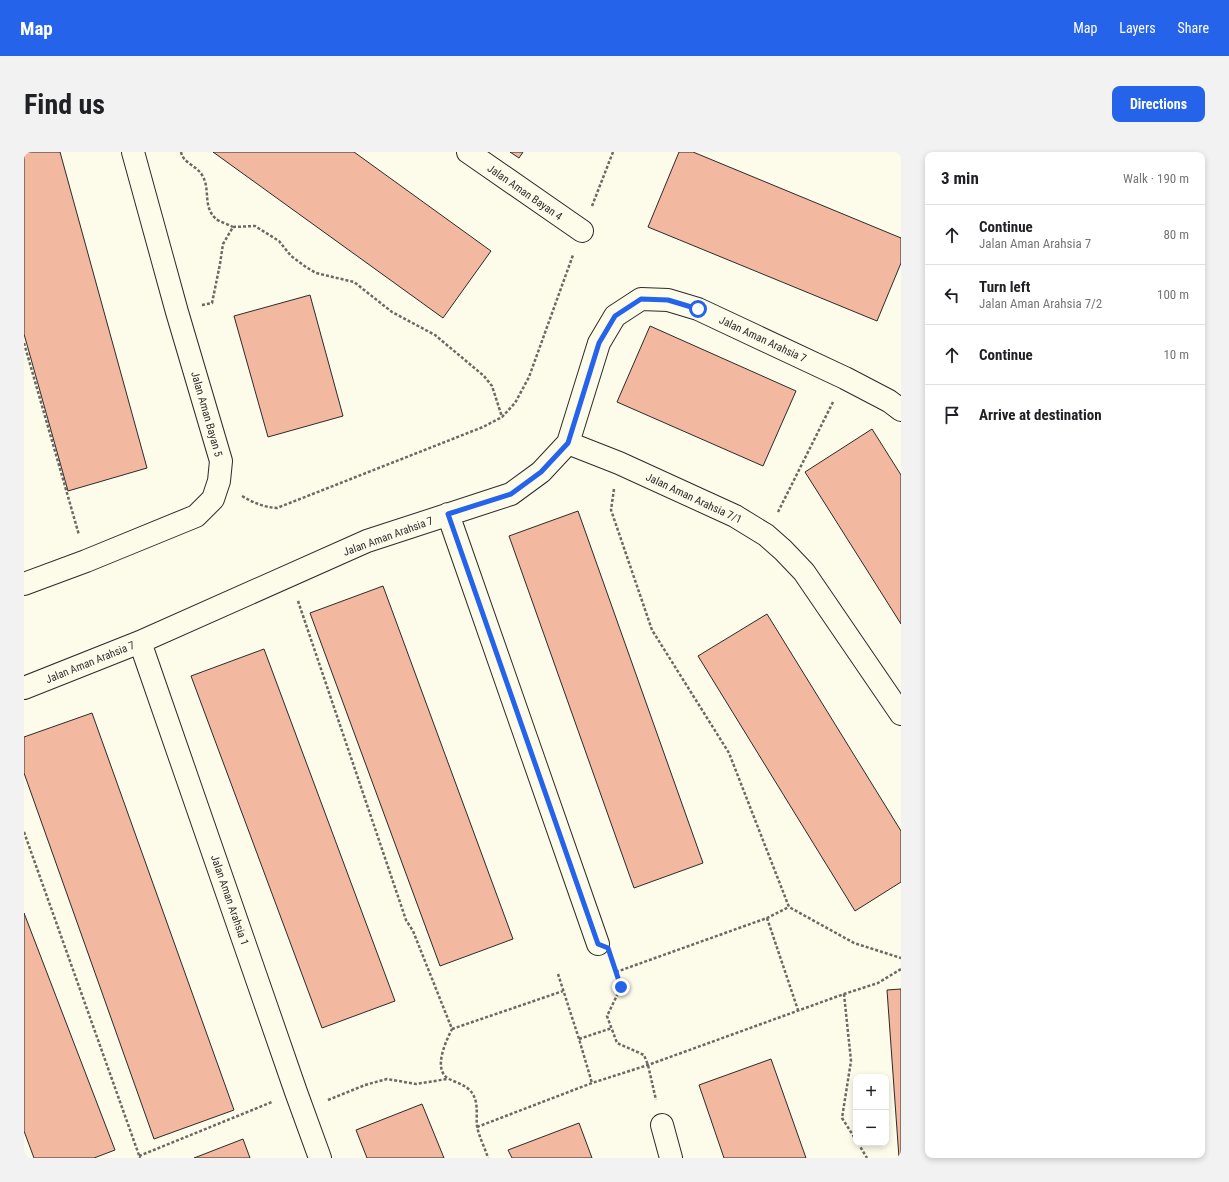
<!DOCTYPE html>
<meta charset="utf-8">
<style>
body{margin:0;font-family:"Roboto Condensed",sans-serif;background:#f2f2f2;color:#202124}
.controls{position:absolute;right:12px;bottom:12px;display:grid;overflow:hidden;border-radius:8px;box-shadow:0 2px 6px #0003}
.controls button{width:36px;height:36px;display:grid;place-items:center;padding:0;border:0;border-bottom:1px solid #e0e0e0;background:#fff;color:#202124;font:20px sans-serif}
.stop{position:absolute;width:12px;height:12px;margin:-9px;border:3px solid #2563eb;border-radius:50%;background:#fff}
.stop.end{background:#2563eb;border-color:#fff;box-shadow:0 1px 4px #0008}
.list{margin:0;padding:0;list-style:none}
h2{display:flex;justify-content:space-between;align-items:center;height:52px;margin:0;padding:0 16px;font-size:17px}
h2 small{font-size:13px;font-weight:400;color:#757577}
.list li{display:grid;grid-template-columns:26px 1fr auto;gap:12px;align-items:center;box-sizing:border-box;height:60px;padding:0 16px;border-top:1px solid #e0e0e0}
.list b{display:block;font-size:15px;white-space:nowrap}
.list p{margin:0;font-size:13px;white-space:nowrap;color:#757577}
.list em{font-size:13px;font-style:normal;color:#757577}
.icon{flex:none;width:22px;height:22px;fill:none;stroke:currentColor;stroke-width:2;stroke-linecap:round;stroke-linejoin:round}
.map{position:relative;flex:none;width:877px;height:1006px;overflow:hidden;border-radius:8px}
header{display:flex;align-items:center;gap:24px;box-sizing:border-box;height:56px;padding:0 20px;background:#2563eb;color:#fff}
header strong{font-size:19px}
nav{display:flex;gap:22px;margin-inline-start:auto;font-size:14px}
.intro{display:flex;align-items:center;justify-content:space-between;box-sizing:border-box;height:96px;padding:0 24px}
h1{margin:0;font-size:28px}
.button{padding:10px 18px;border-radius:8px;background:#2563eb;color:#fff;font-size:14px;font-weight:700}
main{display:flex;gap:24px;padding:0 24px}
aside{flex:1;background:#fff;border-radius:8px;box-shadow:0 2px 6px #0003}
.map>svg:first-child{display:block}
.building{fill:#f2b8a0;stroke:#2b2b2b}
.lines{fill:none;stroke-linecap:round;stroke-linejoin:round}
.street-casing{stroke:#2b2b2b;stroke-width:24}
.path{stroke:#6a6964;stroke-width:2.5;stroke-dasharray:3 2;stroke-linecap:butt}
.street{stroke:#fdfbea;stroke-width:22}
.route{stroke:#2563eb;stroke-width:5}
.labels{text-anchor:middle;stroke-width:3;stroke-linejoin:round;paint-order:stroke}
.street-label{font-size:11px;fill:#2b2b2b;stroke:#fdfbea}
</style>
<header>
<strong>Map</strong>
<nav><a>Map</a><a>Layers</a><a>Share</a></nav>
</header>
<div class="intro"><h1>Find us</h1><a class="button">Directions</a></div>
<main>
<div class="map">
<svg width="877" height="1006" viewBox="0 0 877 1006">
<rect width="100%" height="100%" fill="#fdfbea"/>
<path class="building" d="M0,0H36L123,316L44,339L0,182Z
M189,0H330L467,99L419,166Z
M486,0H499L495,6Z
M655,0H669L877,86V111L853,169L624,75Z
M286,143L319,264L244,285L210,164Z
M626,174L772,239L739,314L593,250Z
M848,277L877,323V472L781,320Z
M554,359L679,711L610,736L485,384Z
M359,434L489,787L416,814L286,461Z
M743,462L877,679V730L831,759L674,504Z
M240,497L371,849L298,876L167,524Z
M68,561L210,958L130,987L0,621V585Z
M0,761L91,998L70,1006H10L0,979Z
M877,837V1006H875L863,838Z
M747,907L782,1006H700L675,933Z
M398,952L420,1006H343L332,978Z
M555,971L568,1006H488L484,998Z
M219,987L226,1006H170Z"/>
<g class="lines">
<g class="street-casing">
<path id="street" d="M444,0L558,79
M544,291L595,311L711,364L742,383L759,398L780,420L877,562
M424,362L574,792
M0,432L62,409L172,364L189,347L195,329L197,309L153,160L109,0
M116,490L272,940L296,1006
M0,536L116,490L343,389L487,342L517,320L544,291L575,191L591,164L617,147L644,148L674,157L821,226L865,249L877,258
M638,973L647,1006"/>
</g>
<path class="path" d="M157,0C159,11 173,14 178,23C187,37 178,54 192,67C196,70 204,72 209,75
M568,54L589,0
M178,153L188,151L196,112L199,92L209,75L231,74L255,89L267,104L282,115L292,121L330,130L368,160L411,183L460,224L468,234L478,265
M0,191L55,383
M590,337L587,358L628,478L705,601L765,755L830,791L877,806
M218,344C230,351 239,355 253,356L459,275L478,265L491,251L505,225L549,103
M754,360L809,250
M274,449L382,768L389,779L428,877C422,889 408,918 425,927C435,932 447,934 451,947C454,955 452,965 453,974C455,985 461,996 464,1006
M0,680L116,1006
M743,766L774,858
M590,813L597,835L583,864L593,891L620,903L624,913L632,948
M592,820L743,766L765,755
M534,822L555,887L568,931
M820,842L827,909L818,966L832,988
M428,877L539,839
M555,887L588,876
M304,948L341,933L363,927L392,932L423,927
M453,975L568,931L624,913L820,842L854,831L877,817
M834,991L843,1006
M115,1004L248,950"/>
<use href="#street" class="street"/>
</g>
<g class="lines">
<path class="route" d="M597,835L584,796L574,792L424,362L487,342L517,320L544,291L575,191L591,164L617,147L644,148L674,157"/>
</g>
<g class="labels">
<g class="street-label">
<text transform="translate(501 40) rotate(35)" y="4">Jalan Aman Bayan 4</text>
<text transform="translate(739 187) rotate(25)" y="4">Jalan Aman Arahsia 7</text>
<text transform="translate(183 262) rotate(74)" y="4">Jalan Aman Bayan 5</text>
<text transform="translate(670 346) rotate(25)" y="4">Jalan Aman Arahsia 7/1</text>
<text transform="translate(364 384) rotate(-20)" y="4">Jalan Aman Arahsia 7</text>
<text transform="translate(66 510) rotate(-22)" y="4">Jalan Aman Arahsia 7</text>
<text transform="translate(206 748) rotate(71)" y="4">Jalan Aman Arahsia 1</text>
</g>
</g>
</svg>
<div class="controls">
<button>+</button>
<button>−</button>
</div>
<div class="stop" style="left:674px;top:157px"></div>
<div class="stop end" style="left:597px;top:835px"></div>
</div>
<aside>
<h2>3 min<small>Walk · 190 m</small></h2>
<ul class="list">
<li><svg class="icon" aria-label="ahead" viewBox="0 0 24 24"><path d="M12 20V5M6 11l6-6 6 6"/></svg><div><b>Continue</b><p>Jalan Aman Arahsia 7</p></div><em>80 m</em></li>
<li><svg class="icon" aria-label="left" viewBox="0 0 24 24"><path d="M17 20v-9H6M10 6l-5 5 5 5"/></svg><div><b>Turn left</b><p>Jalan Aman Arahsia 7/2</p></div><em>100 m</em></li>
<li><svg class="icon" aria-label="ahead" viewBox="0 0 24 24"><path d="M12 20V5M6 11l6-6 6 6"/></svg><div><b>Continue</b></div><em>10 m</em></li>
<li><svg class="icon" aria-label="arrive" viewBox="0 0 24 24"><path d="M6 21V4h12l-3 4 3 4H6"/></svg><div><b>Arrive at destination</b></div></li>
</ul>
</aside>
</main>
